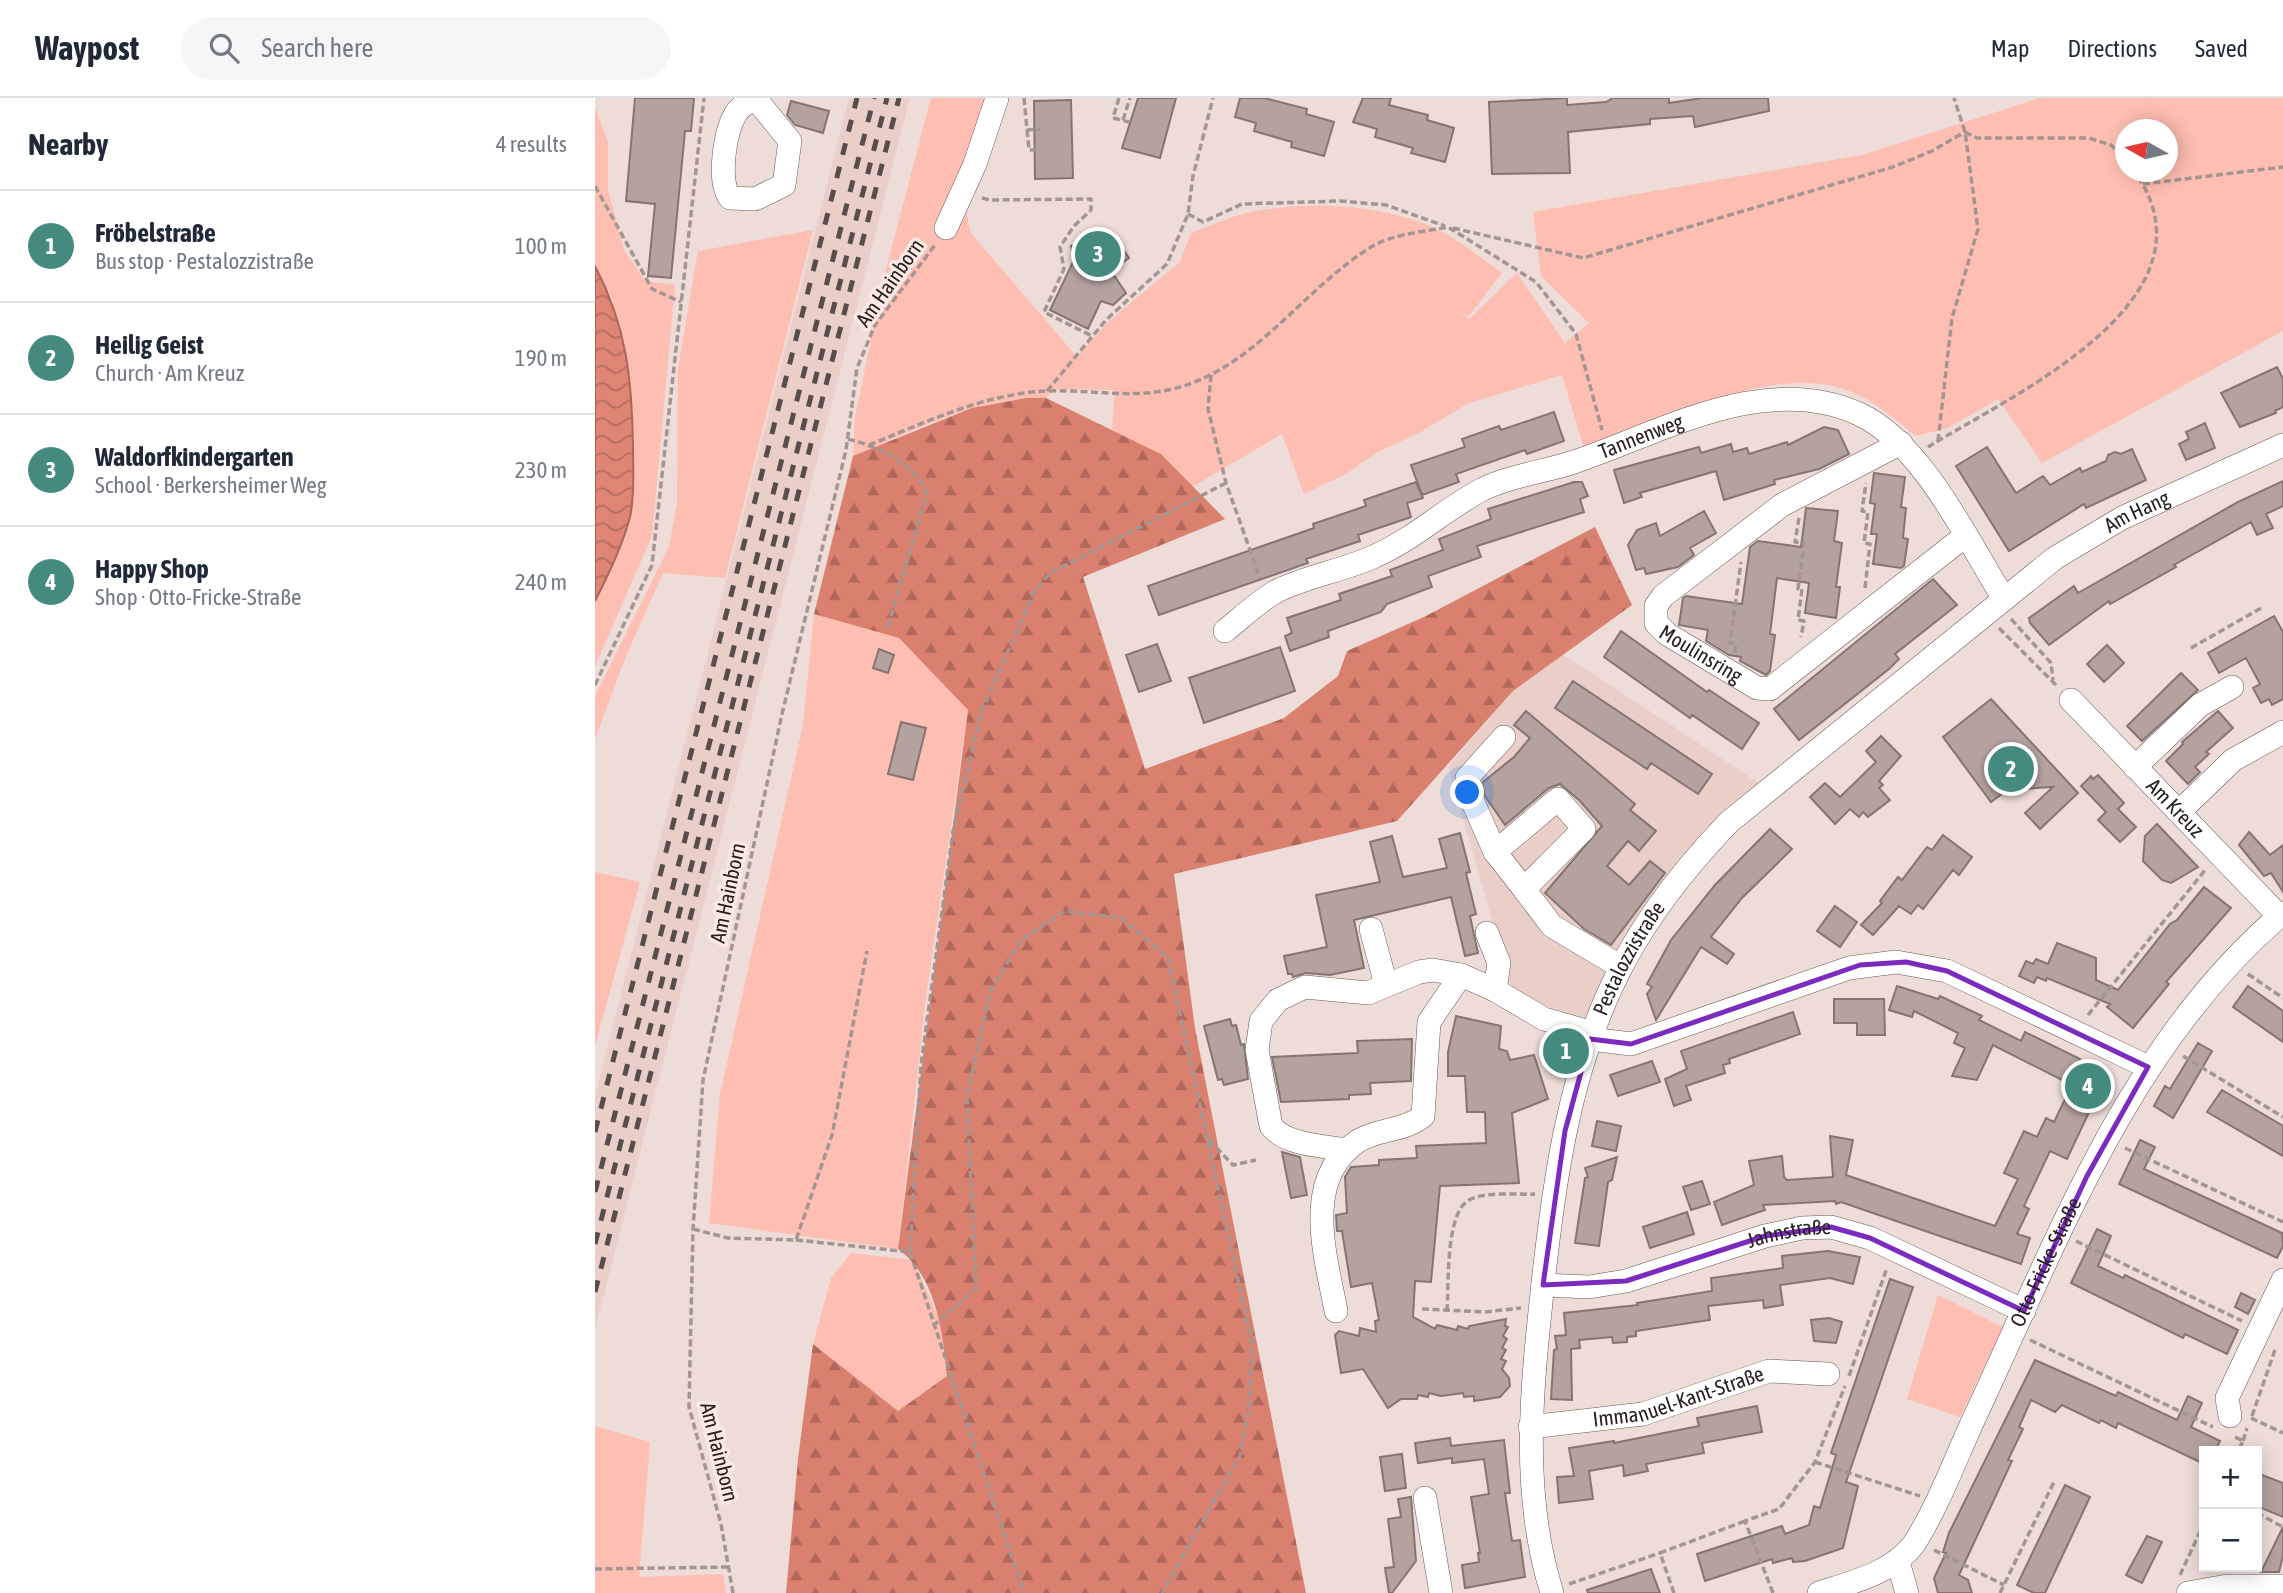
<!DOCTYPE html>
<meta charset="utf-8">
<style>
body{margin:0;font-family:"Asap Condensed",sans-serif;background:#f6f6f7;color:#1f2937}
.controls{position:absolute;right:21px;bottom:21px;display:grid;overflow:hidden;border-radius:0px;box-shadow:0 4px 18px #0003}
.controls button{width:63px;height:63px;display:grid;place-items:center;padding:0;border:0;border-bottom:2px solid #e0e1e3;background:#fff;color:#1f2937;font:35px sans-serif}
.compass{position:absolute;left:1520px;top:21px;width:63px;height:63px;border-radius:50%;background:#fff;box-shadow:0 4px 18px #0003;rotate:278deg}
.you{position:absolute;left:873px;top:695px;width:24px;height:24px;margin:-18px;border:5px solid #fff;border-radius:50%;background:#1a73e8;box-shadow:0 0 0 10px #1a73e833}
.badge{display:grid;place-items:center;width:46px;height:46px;border-radius:50%;background:#458a7f;color:#fff;font-size:23px;font-weight:700}
.pin{position:absolute;translate:-50% -50%;border:4px solid #fff;box-shadow:0 2px 7px #0006}
.list{margin:0;padding:0;list-style:none}
h2{display:flex;justify-content:space-between;align-items:center;height:91px;margin:0;padding:0 28px;font-size:30px}
h2 small{font-size:23px;font-weight:400;color:#747a83}
.list li{display:grid;grid-template-columns:46px 1fr auto;gap:21px;align-items:center;box-sizing:border-box;height:112px;padding:0 28px;border-top:2px solid #e0e1e3}
.list b{display:block;font-size:26px;white-space:nowrap}
.list p{margin:0;font-size:23px;white-space:nowrap;color:#747a83}
.list em{font-size:23px;font-style:normal;color:#747a83}
.icon{flex:none;width:38px;height:38px;fill:none;stroke:currentColor;stroke-width:2;stroke-linecap:round;stroke-linejoin:round}
.map{position:relative;flex:none;width:1688px;height:1495px;overflow:hidden}
header{display:flex;align-items:center;gap:42px;box-sizing:border-box;height:98px;padding:0 35px;background:#fff;border-bottom:2px solid #e0e1e3}
header strong{font-size:33px}
nav{display:flex;gap:38px;margin-inline-start:auto;font-size:24px}
.search{width:490px;height:63px;background:#f6f6f7;display:flex;align-items:center;gap:18px;box-sizing:border-box;padding:0 24px;border-radius:38px;color:#747a83;font-size:26px}
main{display:flex}
aside{flex:1;background:#fff}
.map>svg:first-child{display:block}
.built{fill:#eacfc9}
.green{fill:#febeb1;fill-rule:evenodd}
.forest{fill:url(#forest-firs)}
.water{fill:url(#water-waves);stroke:#a8675a;stroke-width:2}
.building{fill:#b4a29f;stroke:#857471;stroke-width:2}
.lines{fill:none;stroke-linecap:round;stroke-linejoin:round}
.minor-casing{stroke:#685855;stroke-width:24}
.path{stroke:#a39592;stroke-width:3.5;stroke-dasharray:7 3.5;stroke-linecap:butt}
.minor{stroke:#fff;stroke-width:23}
.rail{stroke:#574e4c;stroke-width:5;stroke-dasharray:12 12;stroke-linecap:butt}
.marked{fill:none;stroke:#7b2cbf;stroke-width:5;stroke-linejoin:round}
.labels{text-anchor:middle;stroke-width:7;stroke-linejoin:round;paint-order:stroke}
.street-label{font-size:21px;fill:#27201f;stroke:#fce9e5}
</style>
<header>
<strong>Waypost</strong>
<div class="search"><svg class="icon" aria-label="search" viewBox="0 0 24 24"><circle cx="10" cy="10" r="6"/><path d="M15 15l6 6"/></svg>Search here</div>
<nav><a>Map</a><a>Directions</a><a>Saved</a></nav>
</header>
<main>
<aside>
<h2>Nearby<small>4 results</small></h2>
<ul class="list">
<li><span class="badge">1</span><div><b>Fröbelstraße</b><p>Bus stop · Pestalozzistraße</p></div><em>100 m</em></li>
<li><span class="badge">2</span><div><b>Heilig Geist</b><p>Church · Am Kreuz</p></div><em>190 m</em></li>
<li><span class="badge">3</span><div><b>Waldorfkindergarten</b><p>School · Berkersheimer Weg</p></div><em>230 m</em></li>
<li><span class="badge">4</span><div><b>Happy Shop</b><p>Shop · Otto-Fricke-Straße</p></div><em>240 m</em></li>
</ul>
</aside>
<div class="map">
<svg width="1688" height="1495" viewBox="0 0 1688 1495">
<defs>
<pattern id="forest-firs" width="22" height="20" patternUnits="userSpaceOnUse" patternTransform="scale(1.75)"><rect width="22" height="20" fill="#da806f"/><path d="M5 1l3.5 6h-7zM16 11l3.5 6h-7z" fill="#b1685b"/></pattern>
<pattern id="water-waves" width="16" height="10" patternUnits="userSpaceOnUse" patternTransform="scale(1.75)"><rect width="16" height="10" fill="#df8573"/><path d="M0 5q4-4 8 0t8 0" fill="none" stroke="#b56c5e"/></pattern>
</defs>
<rect width="100%" height="100%" fill="#eedcd8"/>
<path class="built" d="M254,0H315L0,1231V998Z
M968,556L1164,685L990,923L918,895L853,669L918,593Z"/>
<path class="green" d="M336,0H392L365,89L376,135L482,259L514,223L585,164L596,135C615,128 636,118 656,114C717,102 800,106 855,138C873,149 890,163 907,175L873,219L856,208L874,221L922,175L970,245L994,225L946,178L938,114L1267,57L1445,0H1688V233L1447,365L1403,301L1353,330L1321,338C1301,322 1282,305 1259,295C1184,261 1060,323 989,350L967,277L874,305L825,334L781,355L751,376L709,396L687,336L597,389L566,356L517,332L520,292L460,291L451,300C383,298 320,333 258,358L260,319L289,179ZM1531,32H1573V74H1531Z
M0,9L13,44V92L29,152L50,183L80,187L57,438L0,568V503L26,448L35,416L18,202L0,168Z
M218,132L130,480L68,475L31,558L0,641V598L74,449L82,406L83,271L103,153Z
M219,516L304,540L373,611L331,899L303,1151L114,1125L125,996L208,627Z
M0,774L45,784L0,948Z
M256,1155L318,1162L347,1227L352,1278L303,1313L218,1246L236,1180Z
M1343,1197L1408,1229L1365,1319L1312,1301Z
M0,1328L55,1344L44,1479L128,1476L131,1495H0Z"/>
<path class="forest" d="M431,300H451L566,356L630,421L488,479L550,671L689,620L743,578L752,553L829,519L1000,429L1037,507L918,593L802,723L579,776L600,930L711,1495H191L203,1361L218,1246L303,1313L352,1278C348,1234 341,1178 303,1151L373,612L304,540L219,516L258,358L377,310Z"/>
<path class="water" d="M0,168C32,229 37,282 38,350C38,372 40,397 35,419C27,449 14,476 0,503Z"/>
<path class="building" d="M40,0H99L96,33H90L76,180L53,178L60,106L31,103Z
M543,0H581L565,60L527,50Z
M645,0H669L712,11L711,16L739,24L729,58L696,49L697,44L659,33L661,25L640,19Z
M768,0H796L794,7L833,17L832,22L859,30L850,64L816,55L818,50L780,39L782,31L758,24Z
M972,0V7L1011,4L1018,0H1074V5L1107,0H1173L1174,13L1100,29L1098,18L1055,21V26L973,34L975,75L897,76L894,4Z
M476,2L478,80L440,81L439,3Z
M196,3L234,13L228,35L200,27L192,17Z
M517,135L534,160L516,173L531,195L518,207L506,203L493,231L455,212L479,162L476,148Z
M1682,269L1688,281V309L1680,313L1681,315L1645,329L1626,295Z
M959,314L969,343L932,356L930,352L861,376L864,384L827,397L816,367L870,349L867,341L904,328L906,332Z
M1610,325L1620,350L1591,362L1584,346L1594,341L1591,334Z
M1229,329L1243,332L1254,356L1224,371L1179,382L1180,386L1129,402L1121,373L1045,395L1047,399L1029,405L1019,372L1104,349L1106,355L1136,346L1138,354L1152,350L1154,356L1192,344L1193,347Z
M1392,349L1421,395L1448,378L1455,387L1485,370L1487,374L1511,363L1513,357L1520,354L1526,356L1537,351L1551,382L1491,410L1489,406L1414,453L1361,368Z
M1279,375L1310,379L1306,409L1311,410L1308,440L1313,441L1309,468L1306,470L1278,466L1282,436H1276L1280,406L1275,405Z
M1688,383V408L1671,416L1678,430L1662,437L1656,424L1579,467L1581,469L1515,506L1514,503L1454,547L1435,525L1434,520L1479,488L1483,495L1643,404Z
M821,384L828,400L812,405L816,419L763,437L765,443L711,461L713,465L564,517L553,488L719,430L718,426L771,408L769,402Z
M979,384H987L993,398L985,401L989,414L882,448L886,459L833,478L837,489L792,506L786,514L733,533L734,539L695,553L690,538L697,535L692,520L746,502L744,496L797,478L795,472L848,452L844,441L896,421L893,411Z
M1211,410L1243,413L1239,443L1247,445L1241,489H1245L1241,520L1210,515L1214,485L1182,480L1175,536L1180,537L1175,573L1171,577L1145,563L1146,559L1134,557L1111,543L1113,532L1084,527L1088,500L1091,498L1147,506L1155,449L1163,443L1206,449Z
M1109,413L1121,435L1095,450L1099,457L1083,469L1051,476L1049,470L1041,472L1033,447L1042,432L1061,425L1065,438Z
M1338,481L1362,507L1300,556L1304,561L1294,571L1204,642L1179,611Z
M1679,518L1688,534V601L1677,607L1674,601L1666,605L1658,590L1665,586L1651,560L1624,575L1613,555Z
M1026,533L1112,594L1114,592L1164,625L1147,651L1097,617L1095,620L1009,559Z
M562,546L576,583L544,594L531,557Z
M1512,547L1529,565L1509,584L1492,566Z
M685,549L700,593L609,625L594,580Z
M284,551L299,557L293,575L278,570Z
M1586,575L1603,592L1547,643L1532,628Z
M978,583L1117,676L1103,696L1056,665L1052,671L960,610Z
M1396,601L1483,695L1445,731L1430,715L1458,689L1412,692L1396,704L1348,639Z
M931,613L1040,706L1035,712L1061,733L1044,753L1033,743L1012,768L1034,787L1055,763L1070,775L1016,847L989,831L950,795L1007,728L985,703L965,686L954,690L910,727L890,698L887,685L919,659L935,640L919,627Z
M1623,613L1638,630L1611,654L1614,656L1600,669L1605,674L1593,686L1571,663L1588,646L1587,644Z
M306,624L331,630L318,682L293,676Z
M1286,638L1306,658L1284,683L1288,687L1284,690L1295,702L1273,719L1268,714L1264,719L1255,711L1240,726L1215,699L1230,685L1245,699L1281,664L1271,653Z
M1503,677L1529,705L1523,711L1541,729L1525,744L1503,722L1511,714L1486,688L1496,678L1498,681Z
M1562,726L1603,769L1576,785L1567,782L1548,763L1550,738Z
M1175,731L1197,751L1147,800L1116,839L1139,856L1132,866L1106,849L1061,922L1052,896L1057,889L1052,886L1076,842L1120,787Z
M1654,734L1675,757L1688,747V794L1676,775L1669,778L1644,747Z
M865,735L875,774L871,775L881,816L875,818L883,855L870,858L856,799L759,822L769,870L735,877L711,875L698,879L697,876H693L689,858L732,849L721,797L785,784L775,744L797,738L808,779L852,770L844,741Z
M1348,737L1377,759L1364,777L1358,772L1328,811L1323,807L1316,816L1304,808L1278,837L1266,827L1287,805L1285,803L1303,779L1307,782L1332,749L1337,752Z
M1609,789L1636,810L1571,884L1574,886L1538,930L1512,909L1515,906L1452,880L1451,883L1442,879L1439,885L1424,878L1431,863L1438,866L1441,861L1453,866L1462,845L1501,860V882L1523,892L1575,826L1582,822Z
M1240,808L1262,824L1245,849L1222,833Z
M1302,888L1343,901L1345,898L1387,918L1384,922L1426,943L1430,934L1485,961L1483,966L1502,975L1494,991L1503,995L1472,1061L1455,1053L1429,1108L1434,1111L1422,1136L1435,1140L1426,1166L1246,1104L1241,1106L1240,1103L1168,1107L1170,1112L1127,1127L1119,1104L1159,1087L1154,1063L1187,1058L1189,1079L1192,1082L1238,1079L1235,1038L1258,1042L1251,1077L1400,1128L1423,1081L1409,1075L1429,1033L1442,1039L1451,1020L1459,1024L1477,987L1398,947L1382,982L1357,978L1370,950L1359,945L1363,935L1319,913L1317,919L1294,912Z
M1653,888L1688,913V944L1638,909Z
M1239,901H1289L1290,937H1262V925H1239Z
M1198,914L1205,936L1134,961L1135,965L1128,967L1130,975L1091,988L1096,1002L1079,1008L1070,981L1092,971L1086,953Z
M861,918L906,928L904,951L912,953L915,962L939,957L953,1001L917,1015L924,1085L845,1088L836,1184L820,1183L818,1219L840,1231L842,1227L862,1232L863,1228L873,1231L874,1228L911,1221L910,1228L913,1229L908,1238L912,1241L907,1250L911,1252L906,1261L911,1263L907,1271L914,1280L915,1288L905,1299L879,1303V1298L869,1299L868,1295L846,1298L834,1295L833,1299L823,1297L822,1301H806L793,1310L768,1271L746,1275L740,1237L744,1233L764,1238L765,1230L781,1234L780,1223L784,1222L777,1185L756,1189L747,1133H742L741,1117L752,1115L750,1079L756,1069L784,1067V1062L822,1060L821,1048L891,1045L890,1014H872L870,978H853V954Z
M635,921L637,928L641,927L646,947L649,946L653,981L629,987L627,981L623,982L609,928Z
M817,941L816,983L775,985L776,996L754,997V1001L686,1004L677,959L763,955L762,943Z
M1603,945L1617,953L1578,1020L1559,1008L1570,988L1575,991Z
M1057,963L1065,984L1023,998L1015,977Z
M1627,992L1688,1028V1058L1612,1014Z
M1002,1023L1026,1028L1021,1053L997,1048Z
M1545,1042L1560,1049L1549,1071L1687,1135L1688,1148L1682,1160L1524,1086Z
M687,1054L705,1059L712,1097L696,1100Z
M1022,1059L1017,1082L1013,1084L1004,1148L980,1145L990,1080L993,1079L990,1070Z
M1107,1083L1115,1106L1096,1112L1088,1089Z
M1092,1114L1099,1136L1055,1150L1048,1129Z
M1502,1131L1516,1138L1503,1168L1528,1180L1530,1177L1643,1232L1632,1256L1590,1236L1588,1240L1476,1185Z
M1233,1153L1265,1159L1258,1186L1235,1180L1185,1187L1188,1207L1169,1210L1168,1202L1113,1208L1115,1222L1041,1233V1238L1032,1239V1244L1018,1245L1017,1239L984,1242L985,1250L976,1251L977,1302L956,1301L959,1252L962,1251L960,1238L971,1237L969,1215L1043,1207L1042,1205L1117,1193L1116,1180L1188,1170L1187,1158Z
M1295,1181L1318,1189L1251,1384L1263,1388L1248,1450L1210,1463L1198,1464L1197,1460L1178,1465L1177,1461L1110,1483L1102,1456L1187,1428L1190,1436L1214,1427L1219,1408L1225,1410L1241,1357L1236,1355Z
M1646,1195L1660,1202L1653,1216L1640,1209Z
M1234,1220L1247,1224L1241,1245L1219,1243L1216,1222Z
M1440,1262L1521,1298L1523,1294L1582,1322L1593,1298L1607,1305L1596,1329L1625,1343L1620,1353H1609V1366L1523,1325L1521,1330L1506,1322L1504,1325L1467,1307L1460,1314L1436,1302L1424,1329L1428,1331L1413,1362L1417,1363L1364,1477L1373,1482L1377,1495H1343L1339,1480L1351,1455L1348,1454L1354,1435Z
M1162,1308L1167,1334L1107,1345L1109,1355L1051,1366L1053,1373L1029,1378L1028,1367L994,1373L998,1401L964,1405L962,1379L979,1378L974,1350L1019,1343V1345L1104,1328L1102,1320Z
M855,1340L856,1348L909,1342L915,1395H910L917,1443L925,1442L930,1479L870,1490L867,1467L884,1464L883,1455H885L876,1399L894,1396L889,1361L857,1365V1360L823,1365L820,1345Z
M807,1356L811,1390L790,1393L785,1359Z
M1662,1375L1688,1385V1419L1662,1408Z
M1470,1387L1495,1399L1450,1495H1439L1422,1487Z
M816,1399L821,1463L797,1495H794L790,1470L799,1469L793,1421L806,1419L803,1401Z
M1688,1429V1458L1684,1474H1666Z
M1552,1438L1567,1444L1547,1485L1531,1477Z
M1056,1471L1065,1495H993L992,1492Z"/>
<g class="lines">
<g class="minor-casing">
<g id="minor">
<path d="M158,0C153,4 145,9 141,15C130,33 122,83 135,100L160,101L189,87L195,43L160,0"/>
<path d="M351,130L380,66L402,0"/>
<path id="s1" d="M1306,345L1187,407L1068,498L1061,508V525L1072,536L1162,590L1175,591L1370,438"/>
<path id="s2" d="M630,533C646,520 663,504 680,494C711,478 748,473 780,458C819,441 850,411 888,391C917,377 949,374 979,364C1068,334 1170,273 1264,316C1327,345 1373,443 1409,501"/>
<path id="s3" d="M1476,602L1684,818"/>
<path d="M1540,669L1605,607L1637,589"/>
<path d="M1584,714L1638,662L1688,634"/>
<path d="M900,754L877,702L872,680L909,639"/>
<path d="M929,791L900,754L963,701L989,731L929,791L957,828L1026,869"/>
<path d="M776,831L791,887"/>
<path d="M892,835L904,865L900,892"/>
<path d="M995,941L1036,946L1254,870L1301,864L1352,873L1553,969"/>
<path d="M752,1052C730,1048 690,1047 676,1028L662,952L666,923L683,902L710,889L773,895L824,874L838,872L866,877"/>
<path id="s4" d="M948,1187L994,1189L1031,1183L1170,1138L1207,1130L1236,1129L1275,1140L1429,1213"/>
<path d="M741,1213C731,1159 706,1081 763,1043C782,1031 810,1033 828,1018L834,924L866,877L900,892L949,921L998,935"/>
<path d="M1635,1318L1632,1300L1688,1182"/>
<path id="s5" d="M935,1329L1048,1316L1174,1273L1233,1276"/>
<path d="M830,1400L846,1495"/>
<path d="M1303,1464L1312,1495"/>
<path id="s6" d="M957,1495C925,1393 937,1289 948,1185C959,1085 973,984 1015,892C1043,829 1087,773 1134,724L1460,460L1527,420L1688,347"/>
<path id="s7" d="M1224,1495C1258,1484 1297,1475 1319,1446C1345,1405 1362,1356 1383,1312C1465,1136 1536,944 1688,815"/>
<path d="M1593,1495L1632,1488H1688"/>
</g>
</g>
<path class="path" d="M429,0L432,32L445,31
M524,0L518,20L534,24
M528,22L535,0
M432,32L434,52H445
M1370,34L1382,40H1494L1516,47L1531,62
M1548,86L1688,69
M0,88L57,191L86,204
M387,100L394,102L496,101V112L479,128L465,149L469,171L449,214L497,238
M593,116L608,124L647,106L745,103L791,107L850,128
M858,130L988,160L1298,69L1337,53L1370,34
M616,277L613,311L631,385L665,480
M452,293L511,222L572,166L593,116L598,78L618,0
M253,341C286,350 317,363 332,395L292,532
M1343,343L1357,220L1383,131L1370,34L1359,0
M274,347C331,324 389,296 451,293C513,291 554,307 613,278C673,249 718,185 776,149C798,136 827,134 853,129L941,184L981,236L1007,332
M1333,349C1419,296 1629,201 1540,74
M1204,420L1200,444L1209,445L1203,491H1207L1203,522L1209,523L1206,539
M1270,490L1275,446L1269,445L1273,414L1267,413L1271,385
M1416,521L1456,565L1458,582
M1404,530L1463,589
M1596,550L1668,509
M1140,555L1141,546L1135,545L1146,464
M0,587L57,467L109,0
M1653,876L1688,900
M1493,917L1611,771
M1588,958L1688,1019
M614,1042L638,1067L661,1062
M1530,1050L1688,1124
M98,1131L133,1140L201,1142L237,1037L272,853
M201,1142L315,1154L429,1495
M1481,1143L1647,1223
M315,1154L326,967L358,733L386,615L439,494L455,475L631,385
M827,1211L890,1214L926,1210
M852,1213C854,1187 850,1115 874,1102C891,1093 921,1097 940,1096
M338,1228L381,1191L372,998L396,891L427,841L470,813L527,820L573,860L657,1246L654,1311L645,1358L567,1495
M1435,1242L1618,1329
M1254,1278L1292,1170
M1657,1318L1681,1249
M1656,1320L1688,1335
M1640,1339L1648,1343L1643,1353
M1648,1343L1652,1330
M1220,1364L1325,1398
M1662,1415L1688,1429
M1339,1452L1409,1487
M0,1471L133,1469
M1585,1477L1609,1425
M974,1486L1065,1455
M138,1495L126,1426L94,1309L98,1131L108,982L187,616L251,352L262,270L280,227L340,147
M1079,1495L1065,1455L1150,1423
M1178,1495L1150,1423L1184,1411L1220,1364L1250,1288
M1405,1495L1459,1384"/>
<use href="#minor" class="minor"/>
<path class="rail" d="M0,1034L262,0
M0,1094L279,0
M0,1146L292,0
M0,1194L304,0"/>
</g>
<path class="marked" d="M1311,864L1352,873L1553,969L1492,1078L1429,1213L1275,1140L1236,1129L1170,1138L1031,1183L948,1187L970,1033L995,941L1036,946L1265,867Z"/>
<g class="labels">
<g class="street-label">
<text transform="translate(295 185) rotate(-55)" y="7">Am Hainborn</text>
<text dy="7" stroke="none"><textPath href="#s2" startOffset="464">Tannenweg</textPath></text>
<text dy="7" stroke="none"><textPath href="#s6" startOffset="1335">Am Hang</textPath></text>
<text dy="7" stroke="none"><textPath href="#s1" startOffset="368">Moulinsring</textPath></text>
<text dy="7" stroke="none"><textPath href="#s3" startOffset="150">Am Kreuz</textPath></text>
<text transform="translate(133 795) rotate(-78)" y="7">Am Hainborn</text>
<text dy="7" stroke="none"><textPath href="#s6" startOffset="651">Pestalozzistraße</textPath></text>
<text dy="7" stroke="none"><textPath href="#s4" startOffset="254">Jahnstraße</textPath></text>
<text dy="7" stroke="none"><textPath href="#s7" startOffset="420">Otto-Fricke-Straße</textPath></text>
<text dy="7" stroke="none"><textPath href="#s5" startOffset="152">Immanuel-Kant-Straße</textPath></text>
<text transform="translate(124 1354) rotate(76)" y="7">Am Hainborn</text>
</g>
</g>
</svg>
<div class="controls">
<button>+</button>
<button>−</button>
</div>
<svg class="compass" viewBox="-18 -18 36 36"><path d="M0-13l5 13h-10z" fill="#e53935"/><path d="M0 13l5-13h-10z" fill="#747a83"/></svg>
<div class="you"></div>
<div class="pin badge" style="left:971px;top:953px">1</div>
<div class="pin badge" style="left:1416px;top:671px">2</div>
<div class="pin badge" style="left:503px;top:156px">3</div>
<div class="pin badge" style="left:1493px;top:988px">4</div>
</div>
</main>
